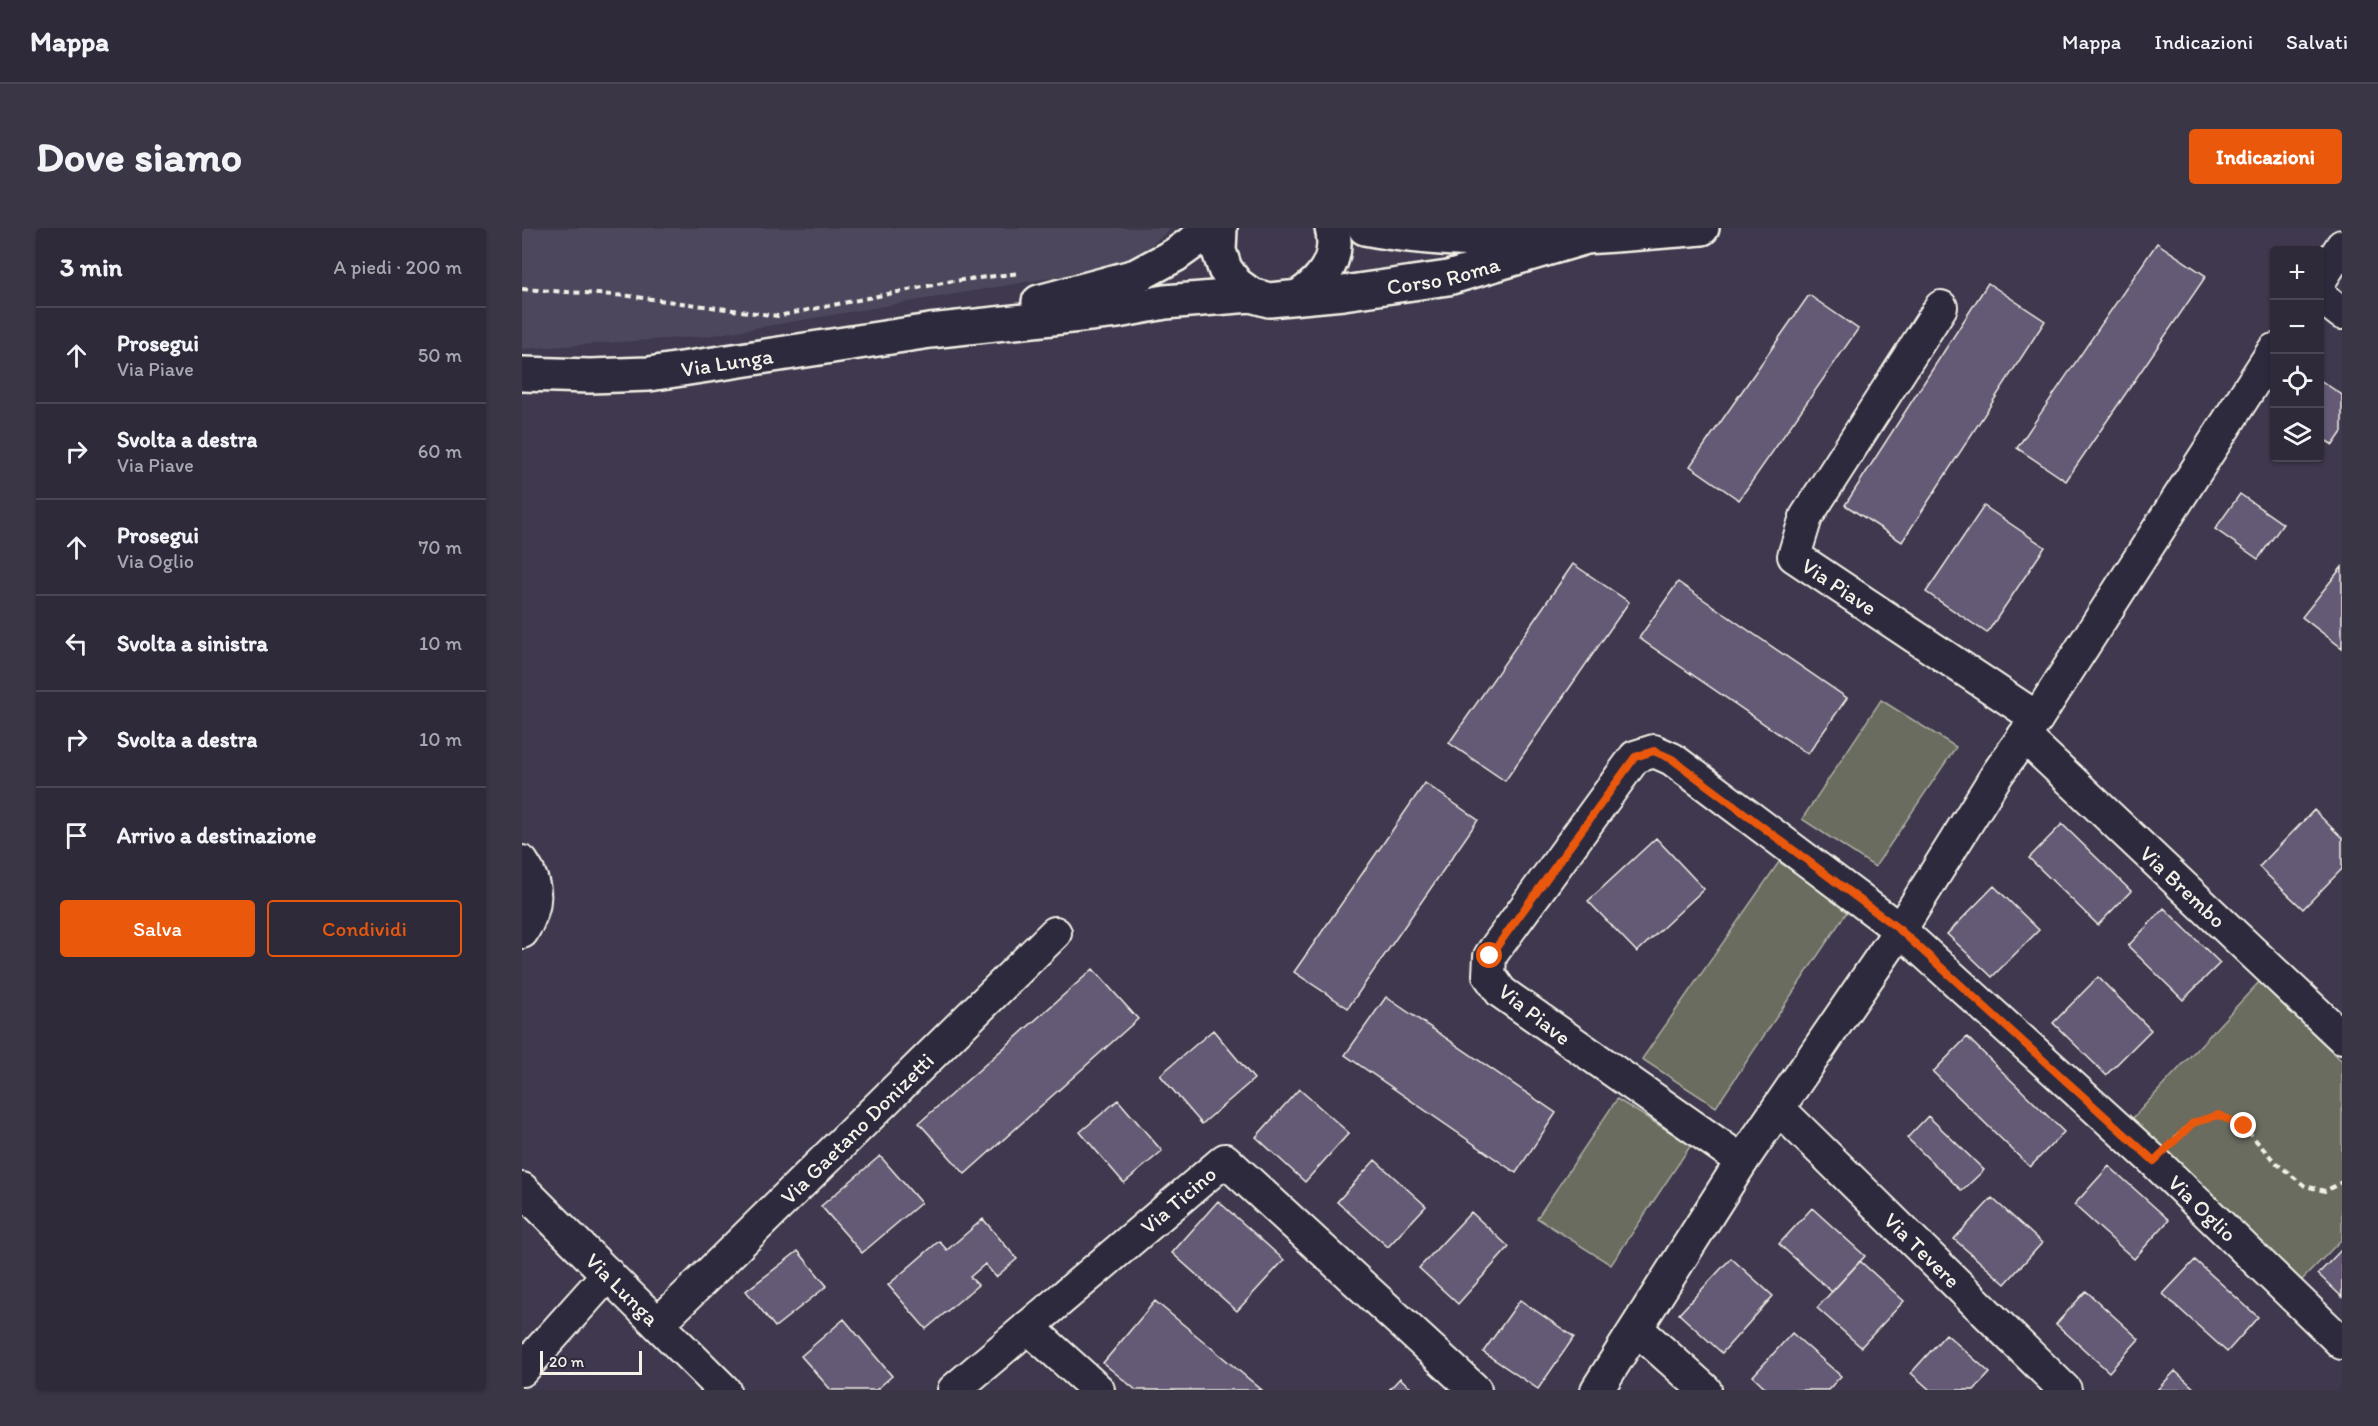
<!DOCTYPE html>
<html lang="it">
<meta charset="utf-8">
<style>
body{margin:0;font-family:Itim,sans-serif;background:#3b3645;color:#f1f3f6}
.controls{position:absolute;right:18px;top:18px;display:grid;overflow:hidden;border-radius:6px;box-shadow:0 2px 4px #0004}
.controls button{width:54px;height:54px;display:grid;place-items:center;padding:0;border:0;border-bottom:2px solid #4a4654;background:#2f2a3a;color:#f1f3f6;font:30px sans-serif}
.scale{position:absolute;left:18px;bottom:15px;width:102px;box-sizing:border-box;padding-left:6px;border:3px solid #f4f1e8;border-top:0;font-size:16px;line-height:21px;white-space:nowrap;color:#f4f1e8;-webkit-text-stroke:4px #2f2a3d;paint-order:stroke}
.stop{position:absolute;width:18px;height:18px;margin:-14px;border:4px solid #ea580c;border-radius:50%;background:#fff}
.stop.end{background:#ea580c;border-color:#fff;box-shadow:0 2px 6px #0008}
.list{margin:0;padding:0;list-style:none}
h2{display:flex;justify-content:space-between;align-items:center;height:78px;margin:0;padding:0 24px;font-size:26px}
h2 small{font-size:20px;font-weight:400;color:#a7a7af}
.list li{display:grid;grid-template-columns:39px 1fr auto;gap:18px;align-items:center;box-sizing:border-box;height:96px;padding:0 24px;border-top:2px solid #4a4654}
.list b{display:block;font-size:22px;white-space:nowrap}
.list p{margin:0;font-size:20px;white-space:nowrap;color:#a7a7af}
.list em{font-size:20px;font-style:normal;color:#a7a7af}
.actions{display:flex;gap:12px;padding:18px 24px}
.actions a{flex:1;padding:14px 0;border:2px solid #ea580c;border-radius:6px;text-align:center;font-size:21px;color:#ea580c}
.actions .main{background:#ea580c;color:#fff}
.icon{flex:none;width:33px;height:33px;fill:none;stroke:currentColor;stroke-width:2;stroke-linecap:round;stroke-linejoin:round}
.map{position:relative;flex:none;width:1820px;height:1162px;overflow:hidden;border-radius:6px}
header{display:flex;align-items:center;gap:36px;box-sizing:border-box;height:84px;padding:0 30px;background:#2f2a3a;border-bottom:2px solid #4a4654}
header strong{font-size:28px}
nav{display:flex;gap:33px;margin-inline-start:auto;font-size:21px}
.intro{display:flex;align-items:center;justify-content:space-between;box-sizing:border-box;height:144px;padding:0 36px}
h1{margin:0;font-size:42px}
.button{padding:15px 27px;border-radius:6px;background:#ea580c;color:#fff;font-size:21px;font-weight:700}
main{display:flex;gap:36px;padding:0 36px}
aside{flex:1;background:#2f2a3a;border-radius:6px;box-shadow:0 2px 4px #0004}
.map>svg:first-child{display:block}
.built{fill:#4d465d}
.green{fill:#696c5e;stroke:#aeaea3;stroke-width:1.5}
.building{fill:#655a76;stroke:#f4f1e8;stroke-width:1.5}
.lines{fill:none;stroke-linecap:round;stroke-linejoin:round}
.street-casing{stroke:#f4f1e8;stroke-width:36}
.secondary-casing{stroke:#f4f1e8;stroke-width:38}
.path{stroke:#f4f1e8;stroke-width:4;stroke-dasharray:6 4.5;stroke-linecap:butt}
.street{stroke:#2f2a3d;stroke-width:32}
.secondary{stroke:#2f2a3d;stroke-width:33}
.route{stroke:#ea580c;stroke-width:8}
.labels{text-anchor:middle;stroke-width:4.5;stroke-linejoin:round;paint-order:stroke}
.street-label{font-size:22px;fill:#f4f1e8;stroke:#2f2a3d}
</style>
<header>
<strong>Mappa</strong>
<nav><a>Mappa</a><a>Indicazioni</a><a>Salvati</a></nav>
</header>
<div class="intro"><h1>Dove siamo</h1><a class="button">Indicazioni</a></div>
<main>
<aside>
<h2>3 min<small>A piedi · 200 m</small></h2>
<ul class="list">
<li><svg class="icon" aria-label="ahead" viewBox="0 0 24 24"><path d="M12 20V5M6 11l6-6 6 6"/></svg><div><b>Prosegui</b><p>Via Piave</p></div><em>50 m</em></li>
<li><svg class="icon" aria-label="right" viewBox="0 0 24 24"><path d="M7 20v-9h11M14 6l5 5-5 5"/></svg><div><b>Svolta a destra</b><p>Via Piave</p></div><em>60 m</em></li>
<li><svg class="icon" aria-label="ahead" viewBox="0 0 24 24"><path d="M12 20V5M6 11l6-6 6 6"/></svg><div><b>Prosegui</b><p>Via Oglio</p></div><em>70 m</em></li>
<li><svg class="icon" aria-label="left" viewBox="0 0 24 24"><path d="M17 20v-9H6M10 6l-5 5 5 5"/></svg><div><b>Svolta a sinistra</b></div><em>10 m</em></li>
<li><svg class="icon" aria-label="right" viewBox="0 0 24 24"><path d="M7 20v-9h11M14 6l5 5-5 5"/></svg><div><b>Svolta a destra</b></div><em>10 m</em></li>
<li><svg class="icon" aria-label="arrive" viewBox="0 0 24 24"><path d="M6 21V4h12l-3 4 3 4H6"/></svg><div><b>Arrivo a destinazione</b></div></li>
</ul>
<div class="actions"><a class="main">Salva</a><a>Condividi</a></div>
</aside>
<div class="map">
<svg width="1820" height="1162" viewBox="0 0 1820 1162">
<rect width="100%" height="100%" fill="#3f384e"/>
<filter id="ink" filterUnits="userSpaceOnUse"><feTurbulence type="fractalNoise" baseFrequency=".0167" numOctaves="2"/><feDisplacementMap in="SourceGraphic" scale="12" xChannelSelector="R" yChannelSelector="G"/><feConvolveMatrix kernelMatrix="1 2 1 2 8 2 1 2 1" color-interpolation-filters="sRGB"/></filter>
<g filter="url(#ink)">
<path class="built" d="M0,0H650L604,37L186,108L0,121Z"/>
<path class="green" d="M1359,472L1434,519L1353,639L1280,591Z
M1257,634L1327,681L1194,879L1120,831Z
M1737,754L1820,833V1011L1777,1055L1609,892Z
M1095,871L1169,917L1089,1037L1015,990Z"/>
<path class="building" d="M1635,15L1684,48L1544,253L1495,220Z
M1466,55L1523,93L1380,314L1323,277Z
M1287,67L1336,101L1217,272L1168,238Z
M1798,152L1820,167V204L1811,217L1798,209Z
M1718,266L1761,296L1736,331L1693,301Z
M1462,278L1523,319L1465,405L1404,364Z
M1051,336L1107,374L983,553L927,515Z
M1820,339V420L1780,389Z
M1156,354L1325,470L1286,526L1117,410Z
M903,555L956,592L826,780L772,744Z
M1792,582L1820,610V641L1781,681L1737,639Z
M1540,596L1609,663L1576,697L1507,630Z
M1134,610L1182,661L1115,724L1066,673Z
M1472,658L1517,702L1470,749L1425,706Z
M1642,680L1698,735L1661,772L1606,718Z
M571,741L616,791L443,946L397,895Z
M1576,749L1629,802L1584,847L1531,795Z
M864,769L1034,885L994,945L823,827Z
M691,802L732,851L680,896L638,847Z
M1445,809L1542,904L1508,939L1411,844Z
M777,861L827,905L783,954L734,909Z
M596,872L640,923L602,955L558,904Z
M1406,888L1462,942L1440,963L1385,910Z
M358,928L399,975L340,1025L299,978Z
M853,932L904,978L866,1019L815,974Z
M1587,938L1647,992L1612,1031L1552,977Z
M1470,970L1520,1015L1483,1056L1432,1011Z
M696,973L762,1032L715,1083L650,1025Z
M1290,980L1343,1028L1310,1064L1257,1016Z
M949,984L987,1019L936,1076L897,1040Z
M461,991L495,1031L474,1049L463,1036L448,1049L456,1057L404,1101L366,1057L417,1013L425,1022Z
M1820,1021V1069L1796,1046Z
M276,1023L305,1058L253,1099L224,1063Z
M1209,1030L1251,1068L1200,1125L1157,1086Z
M1673,1032L1736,1089L1705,1124L1641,1066Z
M1338,1033L1382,1073L1339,1119L1295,1080Z
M1564,1063L1617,1111L1587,1144L1534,1096Z
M998,1072L1052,1109L1016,1161L961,1124Z
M633,1073L740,1162H614L581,1135Z
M322,1091L370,1148L354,1162H309L279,1128Z
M1270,1105L1319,1148L1306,1162H1246L1231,1148Z
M1424,1106L1468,1145L1452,1162H1408L1389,1145Z
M1653,1143L1674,1162H1635Z
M878,1150L891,1162H867Z"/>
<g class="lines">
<g class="street-casing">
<g id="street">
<path d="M1798,52L1820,18"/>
<path d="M1798,68L1820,85"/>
<path id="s1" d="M1419,79L1284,289L1272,328L1515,490"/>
<path id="s2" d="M1502,508L1820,809"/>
<path d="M0,634C17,658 16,679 0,704"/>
<path id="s3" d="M1257,881L1543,1162"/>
<path id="s4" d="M1220,933L979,764L967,747L968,728L1113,529L1132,523L1150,531L1378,702L1632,933L1820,1115"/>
<path id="s5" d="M0,961L202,1162"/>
<path id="s6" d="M136,1096L533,705"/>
<path d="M506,1099L576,1162"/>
<path d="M1115,1101L1183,1162"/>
<path d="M0,1142L86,1046"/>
<path id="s7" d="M432,1162L703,932L953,1162"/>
<path d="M1075,1162L1220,933L1378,702L1476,545L1515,490L1752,122"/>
</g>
</g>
<g class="secondary-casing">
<g id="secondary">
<path id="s8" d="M698,0L697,23L703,41L714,56L729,67L747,72L821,65L926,50L1061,10"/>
<path d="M843,0C954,22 1068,9 1180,0"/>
<path d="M778,68C802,52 818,30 810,0"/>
<path d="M517,74L614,48L653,27L691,0"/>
<path id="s9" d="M0,146L68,148L127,146L408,103L595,83L643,74L729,67"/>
</g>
</g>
<path class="path" d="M0,61L107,68L256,88L431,53L498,45
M1653,910L1671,895L1696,887L1722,899L1753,934L1783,958L1803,963L1820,954"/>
<use href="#street" class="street"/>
<use href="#secondary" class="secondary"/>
</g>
</g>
<g class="lines" filter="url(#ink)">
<path class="route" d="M968,728L1113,529L1132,523L1150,531L1378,702L1632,933L1671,895L1696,887L1722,898"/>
</g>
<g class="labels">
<g class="street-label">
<text dy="8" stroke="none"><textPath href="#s8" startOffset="274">Corso Roma</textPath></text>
<text dy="8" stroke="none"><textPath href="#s9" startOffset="206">Via Lunga</textPath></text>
<text dy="8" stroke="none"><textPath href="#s1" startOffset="345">Via Piave</textPath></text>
<text dy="8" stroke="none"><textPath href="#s2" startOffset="219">Via Brembo</textPath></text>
<text transform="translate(1013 786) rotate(38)" y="8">Via Piave</text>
<text dy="8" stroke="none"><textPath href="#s6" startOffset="279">Via Gaetano Donizetti</textPath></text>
<text dy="8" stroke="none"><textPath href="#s7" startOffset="294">Via Ticino</textPath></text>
<text dy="8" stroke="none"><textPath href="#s4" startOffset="1316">Via Oglio</textPath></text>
<text dy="8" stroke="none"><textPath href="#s3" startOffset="201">Via Tevere</textPath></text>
<text dy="8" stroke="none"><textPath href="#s5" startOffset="142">Via Lunga</textPath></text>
</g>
</g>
</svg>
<div class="controls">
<button>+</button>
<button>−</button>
<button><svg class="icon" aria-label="locate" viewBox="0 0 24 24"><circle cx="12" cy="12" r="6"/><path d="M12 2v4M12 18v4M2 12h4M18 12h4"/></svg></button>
<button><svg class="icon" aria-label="layers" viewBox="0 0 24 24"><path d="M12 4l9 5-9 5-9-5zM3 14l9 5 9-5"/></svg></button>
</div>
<div class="scale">20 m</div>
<div class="stop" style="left:968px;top:728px"></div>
<div class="stop end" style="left:1722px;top:898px"></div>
</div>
</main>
